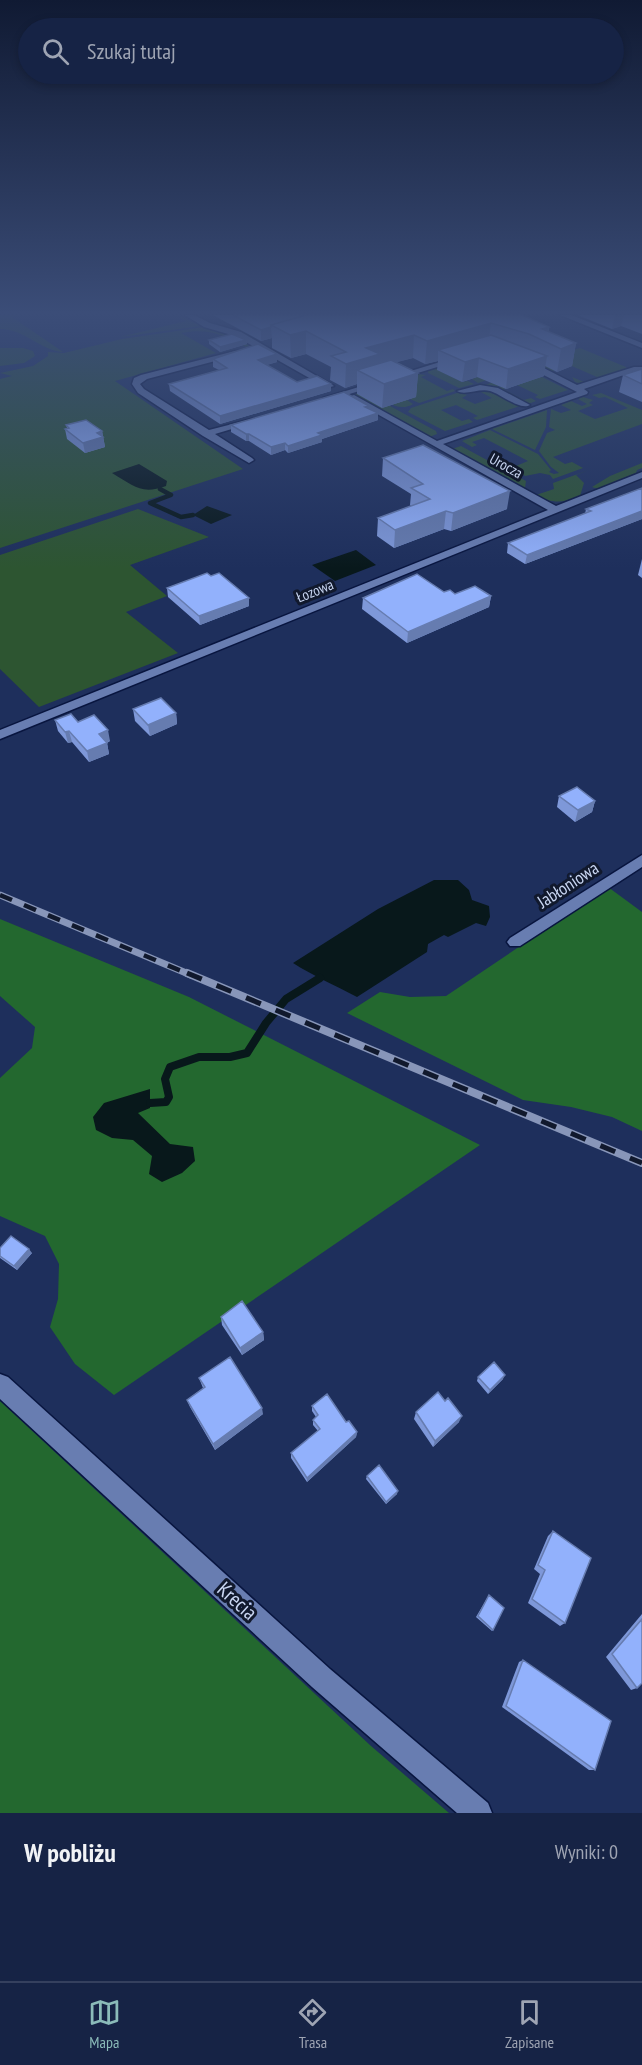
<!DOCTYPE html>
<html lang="pl">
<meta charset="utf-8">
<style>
body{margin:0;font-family:"PT Sans Narrow",sans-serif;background:#1f2b4c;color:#f1f3f6}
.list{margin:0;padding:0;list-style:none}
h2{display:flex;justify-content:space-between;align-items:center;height:78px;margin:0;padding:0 24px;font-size:26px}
h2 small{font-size:20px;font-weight:400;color:#9ea4b3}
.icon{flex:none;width:33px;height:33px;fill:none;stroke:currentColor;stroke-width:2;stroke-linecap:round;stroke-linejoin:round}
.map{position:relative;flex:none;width:642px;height:1813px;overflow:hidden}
.search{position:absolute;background:#162345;box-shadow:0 3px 9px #0003;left:18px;right:18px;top:18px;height:66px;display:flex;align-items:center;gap:15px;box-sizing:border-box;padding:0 21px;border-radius:33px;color:#9ea4b3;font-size:22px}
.sheet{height:168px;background:#162345}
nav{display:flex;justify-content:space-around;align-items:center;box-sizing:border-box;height:84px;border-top:2px solid #35405e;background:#162345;font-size:16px;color:#9ea4b3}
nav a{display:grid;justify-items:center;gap:3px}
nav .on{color:#8bbbb9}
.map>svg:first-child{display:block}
.green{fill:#2d5531}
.forest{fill:#23682f}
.water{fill:#08181b}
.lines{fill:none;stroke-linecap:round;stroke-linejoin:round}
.stream-far1{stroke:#08181b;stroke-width:4.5}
.stream{stroke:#08181b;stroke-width:8}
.minor-casing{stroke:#08153f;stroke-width:3}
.minor{fill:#687db1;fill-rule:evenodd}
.rail-far1-casing{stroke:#8896b9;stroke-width:7}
.rail-casing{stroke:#8896b9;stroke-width:8}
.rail-far1{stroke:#11192d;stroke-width:4.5;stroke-dasharray:13;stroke-linecap:butt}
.rail{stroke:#11192d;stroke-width:5;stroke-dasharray:16;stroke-linecap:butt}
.wall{fill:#7e98d9}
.shaded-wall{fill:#667cb0}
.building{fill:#92b1fc;stroke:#667cb0;stroke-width:1.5}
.labels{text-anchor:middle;stroke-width:6;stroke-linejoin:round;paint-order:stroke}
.far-street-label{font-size:15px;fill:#c9d6f2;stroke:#11192d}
.street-label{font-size:18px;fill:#c9d6f2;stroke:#11192d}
.near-street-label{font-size:21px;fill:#c9d6f2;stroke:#11192d}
</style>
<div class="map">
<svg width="642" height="1813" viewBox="0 0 642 1813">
<rect width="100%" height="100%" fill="#1e2f5c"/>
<path class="green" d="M0,315H18L12,317L63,352C39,350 25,329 0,329Z
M177,315L201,326L120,337L186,321Z
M204,327L220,330L250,345L246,347C224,334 206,328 181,333L216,353L115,381L243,469L0,548V379L12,376L0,373L33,366L48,356V352L64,353L122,339Z
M0,348H23L33,351L35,356L24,363L0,366Z
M580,348L626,367L627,369L582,384L575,382L572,377L584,382L597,377L558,360L557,370L551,371L533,362Z
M458,361L510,383L493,388L485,385L494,382L490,379L478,383L472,379L477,377L442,372L462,382L468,381L474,384L459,388L428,373V371Z
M418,374L426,375L421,377L447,391L453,389L455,391L419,403L410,399L415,398L407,400L413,404C399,413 384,400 370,392V389Z
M542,377L568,390L540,399L535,397L538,395L517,385L503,389L524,400L531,398L536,401L528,404L495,389L527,378L531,380Z
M489,389L486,391L523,405L477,420L473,418L478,416L456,405L441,410L462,421L469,419L473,422L445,431L408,412L411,408L460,392L467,395L462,398L475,404L492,398L479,391L472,393L466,390Z
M366,393L436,431L437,434L429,437L354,394Z
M601,393L642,410V424L553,457L565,464L572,462L583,468L553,479L550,475L540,473L525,476L509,464L516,466L528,461L484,438L472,442L477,445L472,447L462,441L490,430L538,454L551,470L549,472L554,474L559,473L551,467L539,451L547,433L555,430L549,427L551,409L561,413L571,410L561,405L571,401L582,406L587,404L578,399L583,397L593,400L589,403L593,405L578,411L595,419L628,408L605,397L599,398L592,395Z
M547,410L546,427L535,450L492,429Z
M461,446L526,481L525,488L452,449Z
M642,463V468L637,470L636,473L598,489L592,487L610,476Z
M589,470L576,475L584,483L580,496C563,503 553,504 536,495L554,489L553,483Z
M138,509L209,537L130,565L167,596L126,612L178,653L39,707L0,669V555Z"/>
<path class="forest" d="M608,887L642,912V1131L612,1117L571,1107L523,1100L347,1013L380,992L410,997L446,996Z
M0,919L189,997L480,1145L114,1395L75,1364L50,1327L58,1299L59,1264L45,1236L0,1216V1078L32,1048L35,1027L0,996Z
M0,1401L371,1746L449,1813H0Z"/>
<path class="water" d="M139,464L167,481L166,486C141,495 134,486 112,473Z
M207,506L232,515L211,524L193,515Z
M356,550L376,565L335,581L312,565Z
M434,880H458L469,890L472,900L489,906L490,917L486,926L476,923L448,937L444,935L428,944L427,952L357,997C335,985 313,976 293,963L378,909Z
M150,1089V1108L138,1113L170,1144L193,1147L195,1161L182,1173L162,1182L149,1174L152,1156L133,1140L112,1138L96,1130L93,1117L104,1103Z"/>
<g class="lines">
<path class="stream-far1" d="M160,489L171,495L150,503L181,517L193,515"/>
<path class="stream" d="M150,1103L166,1102L169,1097L165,1079L170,1067L199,1057H230L247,1053L266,1023L286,999L320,978"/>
<g class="minor-casing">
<path id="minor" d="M185,315H194L210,323L241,332L334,386L327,388L235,336L204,327Z
M560,315H571L642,343V348Z
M235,351H238V355L147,379L140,384L144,389L209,430L252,419V423L215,434L252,458L254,460L249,463L203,436L138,393L132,384L134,378L141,375Z
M453,358L460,360L330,400L323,398Z
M524,361H530L577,385L634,367H642V371H635L584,389L588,392L587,394L443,444L556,506L642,472V478L0,739V730L548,510L347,397L354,395L437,441L577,392L524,365Z
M480,385L498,388L530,405C520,411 501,394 490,391C479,388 465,396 457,391Z
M642,855V867L520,946H510L507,942L510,938Z
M0,1374L8,1377L330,1669L488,1803L492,1813H457L312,1687L0,1399Z"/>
</g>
<use href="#minor" class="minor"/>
<g class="rail-far1-casing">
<path id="rail-far1" d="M0,895L191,975"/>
</g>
<g class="rail-casing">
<path id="rail" d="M187,973L642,1163"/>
</g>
<use href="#rail-far1" class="rail-far1"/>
<use href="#rail" class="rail"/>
</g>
<path class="wall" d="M213,315H522L549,327V332L576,343L572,366L557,372L545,366L544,376L506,389L477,377L462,382L437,370L438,361L425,364L413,358L396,362L418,373L416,397L382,408L357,394V384L345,388L330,380L331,367L306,354L291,358L272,348V338L261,341Z
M578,315H642V334L621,326L612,329Z
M209,340H246L247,344L220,352L209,344Z
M213,359L277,362L267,365L297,382L331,391L220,424L170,391L169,384L219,370L213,367Z
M642,369V402L619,392L623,375Z
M369,408L378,413V420L322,439V442L288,453L285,450L271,455L249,441H246L231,432V425Z
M66,425L102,431L105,447L85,453L67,439L65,429L67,428Z
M383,458L507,509L451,531L444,529L394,548L377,536L378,518L411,506L410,505L411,494L382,476Z
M642,488V519L525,564L507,553L508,543L585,514L586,509Z
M642,559V578L638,575Z
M211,576L249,598V606L200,625L168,597L167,588Z
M444,592L455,594L491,596L489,607L407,643L362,609L363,598Z
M133,709L176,713L177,724L150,736L135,721Z
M55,720L110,741L107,743L109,754L89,762L72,742L68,743L58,731Z
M559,796L595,801L592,812L575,822L557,807Z
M0,1248L32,1253L17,1270L0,1258Z
M221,1317L263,1332L264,1340L242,1355L222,1325Z
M478,1377L503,1379L488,1394L477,1381Z
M199,1378L263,1414L215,1450L190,1407L187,1400L203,1388Z
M445,1401L459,1422L433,1447L414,1419L416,1412Z
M312,1406L346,1422L357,1432L356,1437L307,1482L291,1458V1453L318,1431L313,1425V1420L316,1417L312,1411Z
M367,1476L397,1494L386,1504L366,1479Z
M553,1531L565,1623L560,1626L528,1603L540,1574L534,1569L548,1536Z
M489,1595L493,1630L492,1631L476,1617Z
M642,1614V1683L637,1688L631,1690L606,1657Z
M523,1660L595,1770H589L502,1707L519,1662Z"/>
<path class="shaded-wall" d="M615,315H624L621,326L612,329Z
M491,323L488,346L438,350V361L425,364L427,341Z
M271,327L272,338L261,341V330Z
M549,327L547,342L542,329Z
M306,331V354L291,358L290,335Z
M414,335L413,358L379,367L357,370V384L345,388L346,364L366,348Z
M246,340L247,344L220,352V347Z
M576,343L572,366L557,372L561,349Z
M277,354V362L258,367V360Z
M547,356L544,376L506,389L508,369Z
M479,358L477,377L462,382L465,362Z
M418,373L416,397L382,408L384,384Z
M331,384V391L220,424V416Z
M378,413V420L322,439V442L288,453V446L318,433Z
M102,431L105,447L85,453L83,443L97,433Z
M246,434H249V441H246Z
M285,443V450L271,455V447Z
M510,491L507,509L451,531L453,513Z
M446,511L444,529L394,548L395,530Z
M642,511V519L525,564L527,555Z
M491,596L489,607L407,643L408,632Z
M249,598V606L200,625L199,616Z
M176,713L177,724L150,736L148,725Z
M108,730L110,741L101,745L99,734Z
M69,731L72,742L68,743L65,732Z
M107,743L109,754L89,762L87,751Z
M595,801L592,812L575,822L578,810Z
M29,1249L32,1253L17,1270L14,1266Z
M263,1332L264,1340L242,1355L240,1348Z
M505,1375L503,1379L488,1394L490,1390Z
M262,1408L263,1414L215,1450L213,1444Z
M462,1416L459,1422L433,1447L435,1441Z
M357,1432L356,1437L307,1482V1478Z
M398,1491L397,1494L386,1504V1502Z"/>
<path class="building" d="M233,315H306L271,325V327L261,330Z
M306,315H522L549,327L542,329L576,343L561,349L529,334L491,323L427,341L414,335L366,348L380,354L346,364L331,356L346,352L306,331L290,335L271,325Z
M232,334L246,340L220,347L209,340Z
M491,335L547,356L508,369L479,358L465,362L438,350Z
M258,344L277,354L258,360L297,382L317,376L331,384L220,416L169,384L227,368L213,359Z
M391,360L418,373L384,384L357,370Z
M642,369V384L623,375Z
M344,392L369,406L365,407L378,413L318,433L322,435L288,446L285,443L271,447L249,434H246L231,425Z
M86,420L102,431L97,433L103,437L83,443L65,429L69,428L66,425Z
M423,445L510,491L453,513L446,511L395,530L378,518L430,499L411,488L423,484L383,458Z
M642,488V511L527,555L508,543L591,511L586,509Z
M207,573L211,576L219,573L249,598L199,616L167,588Z
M417,574L444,592L450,590L455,594L475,586L491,596L408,632L363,598Z
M161,698L176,713L148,725L133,709Z
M71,714L78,722L94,715L108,730L99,734L107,743L87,751L69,731L65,732L55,720Z
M577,787L595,801L578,810L559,796Z
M11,1236L29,1249L14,1266L0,1256V1248Z
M242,1301L263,1332L240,1348L221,1317Z
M230,1357L262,1408L213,1444L187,1400L205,1387L199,1378Z
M494,1362L505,1375L490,1390L478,1377Z
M438,1392L445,1401L448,1398L462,1416L435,1441L416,1412Z
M327,1394L346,1422L349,1421L357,1432L307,1478L291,1453L320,1429L313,1420L318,1415L312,1406Z
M379,1465L398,1491L386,1502L367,1476Z
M553,1531L591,1558L565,1623L532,1599L545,1570L538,1565Z
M489,1595L504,1608L493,1630L478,1616Z
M642,1619V1683L637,1688L612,1654Z
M523,1660L611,1721L595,1770L506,1706Z"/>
<linearGradient id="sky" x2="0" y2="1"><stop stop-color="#101a33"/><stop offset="0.55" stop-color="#3b4d78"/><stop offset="1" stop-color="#3b4d78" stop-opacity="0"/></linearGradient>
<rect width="642" height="569" fill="url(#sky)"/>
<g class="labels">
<g class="far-street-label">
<text transform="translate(506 466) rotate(29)" y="5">Urocza</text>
<text transform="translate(315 591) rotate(-22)" y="5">Łozowa</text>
</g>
<g class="street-label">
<text transform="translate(568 885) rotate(-33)" y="6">Jabłoniowa</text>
</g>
<g class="near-street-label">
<text transform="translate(237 1601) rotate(42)" y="7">Krecia</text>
</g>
</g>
</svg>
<div class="search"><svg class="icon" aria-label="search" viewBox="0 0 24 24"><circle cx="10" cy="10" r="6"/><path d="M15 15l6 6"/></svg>Szukaj tutaj</div>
</div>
<section class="sheet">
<h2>W pobliżu<small>Wyniki: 0</small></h2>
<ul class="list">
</ul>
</section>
<nav>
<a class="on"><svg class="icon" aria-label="map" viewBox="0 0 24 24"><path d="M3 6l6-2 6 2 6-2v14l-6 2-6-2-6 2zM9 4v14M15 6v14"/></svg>Mapa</a>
<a><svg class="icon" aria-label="directions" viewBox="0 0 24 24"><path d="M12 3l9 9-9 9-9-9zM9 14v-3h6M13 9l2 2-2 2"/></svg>Trasa</a>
<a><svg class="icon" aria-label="saved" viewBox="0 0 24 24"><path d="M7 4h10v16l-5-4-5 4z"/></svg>Zapisane</a>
</nav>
